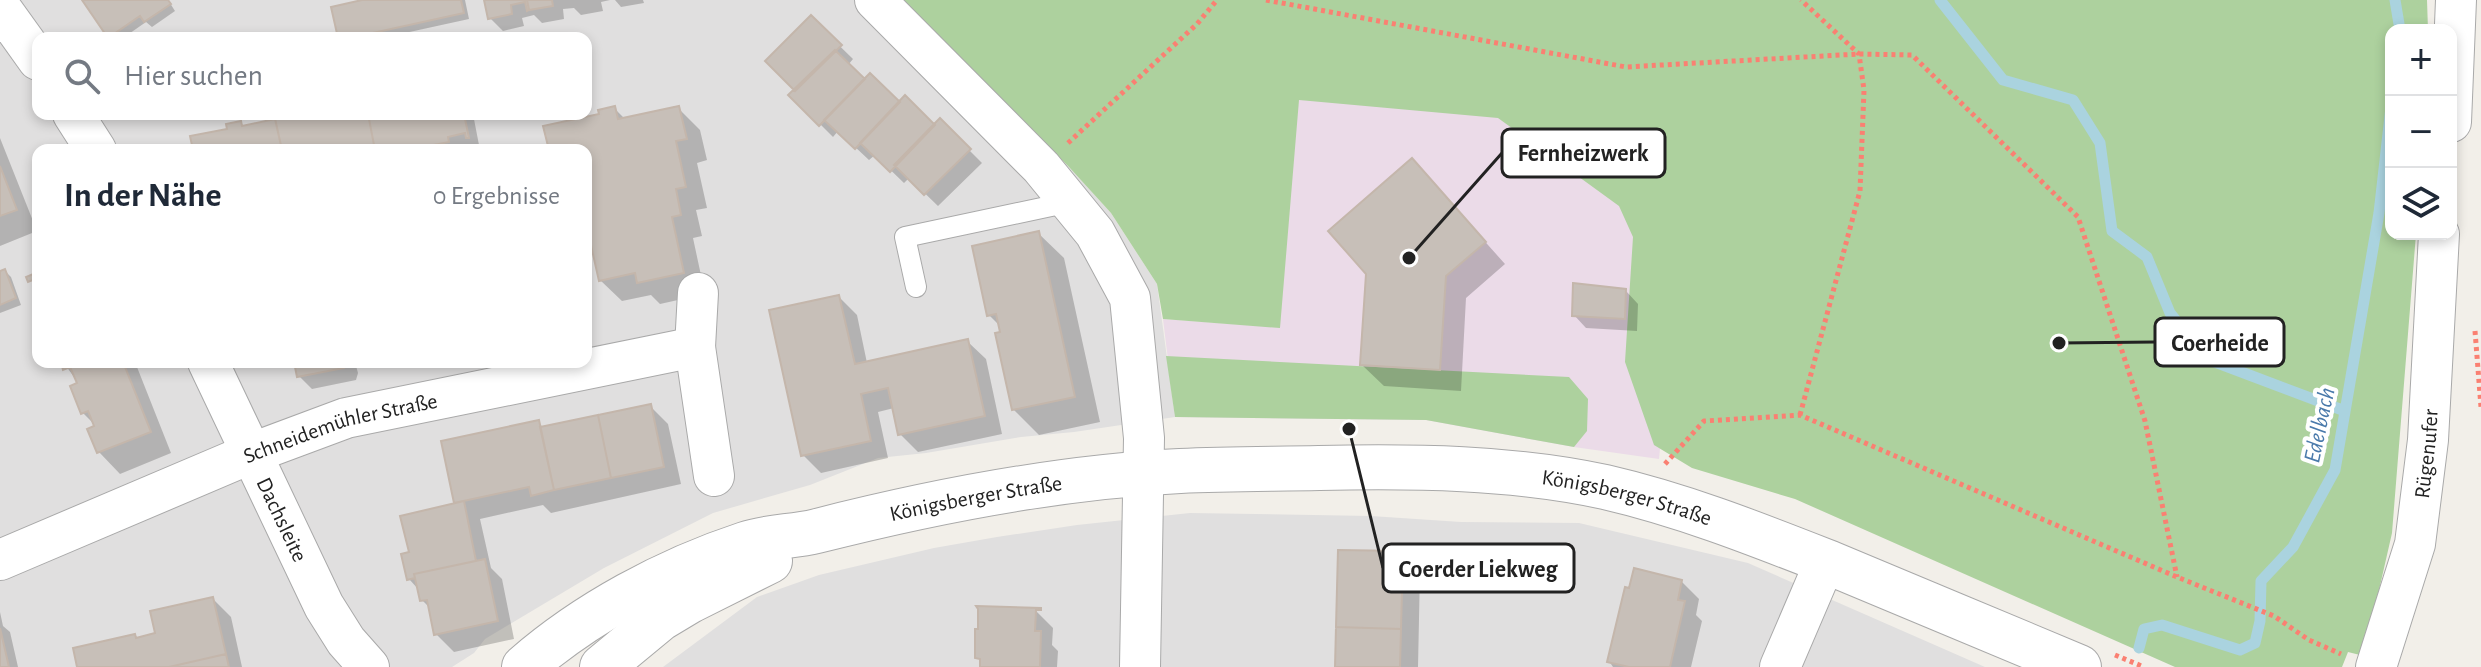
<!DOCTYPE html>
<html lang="de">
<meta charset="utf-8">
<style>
body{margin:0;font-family:"Alegreya Sans",sans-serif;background:#f2f2f3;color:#1f2937}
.controls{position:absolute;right:24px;top:24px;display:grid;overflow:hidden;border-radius:16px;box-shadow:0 4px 12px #0003}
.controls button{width:72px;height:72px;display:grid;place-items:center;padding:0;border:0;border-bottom:2px solid #e0e1e3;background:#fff;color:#1f2937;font:40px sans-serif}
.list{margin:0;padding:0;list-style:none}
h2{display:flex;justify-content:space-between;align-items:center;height:104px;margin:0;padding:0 32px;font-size:34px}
h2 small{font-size:26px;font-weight:400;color:#747a83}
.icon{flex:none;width:44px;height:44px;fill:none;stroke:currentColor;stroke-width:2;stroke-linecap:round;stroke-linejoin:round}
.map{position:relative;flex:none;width:2481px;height:667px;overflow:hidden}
.search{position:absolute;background:#fff;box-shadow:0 4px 12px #0003;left:32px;top:32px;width:560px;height:88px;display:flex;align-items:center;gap:20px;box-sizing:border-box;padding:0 28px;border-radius:16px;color:#747a83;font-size:30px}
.panel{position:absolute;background:#fff;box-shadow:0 4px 12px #0003;left:32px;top:144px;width:560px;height:224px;border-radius:16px}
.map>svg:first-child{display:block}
.residential{fill:#e0dfdf;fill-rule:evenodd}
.industrial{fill:#ebdbe8}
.forest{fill:#add19e}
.shadow{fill:#0003}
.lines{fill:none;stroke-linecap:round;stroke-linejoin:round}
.stream{stroke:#aad3df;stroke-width:11}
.building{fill:#c7bfb8;stroke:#c4b6ab;stroke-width:2}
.service-casing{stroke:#a9a9a9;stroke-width:22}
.minor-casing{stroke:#a9a9a9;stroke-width:42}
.tertiary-casing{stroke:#a9a9a9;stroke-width:46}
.path{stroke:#fa8072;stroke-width:5;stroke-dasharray:4 4;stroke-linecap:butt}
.service{stroke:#fff;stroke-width:20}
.minor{stroke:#fff;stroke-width:40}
.tertiary{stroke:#fff;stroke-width:44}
.labels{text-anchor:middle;stroke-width:8;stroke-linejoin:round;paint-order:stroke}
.street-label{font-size:22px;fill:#222;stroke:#fff}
.water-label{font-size:24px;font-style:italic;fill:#4a7aab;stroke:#fff}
.leader{fill:none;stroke:#222;stroke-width:3}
.callout-dot{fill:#222;stroke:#fff;stroke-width:3}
.callout{fill:#fff;stroke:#222;stroke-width:3}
.callout-label{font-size:24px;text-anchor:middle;font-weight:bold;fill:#222}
</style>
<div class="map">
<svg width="2481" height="667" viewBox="0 0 2481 667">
<rect width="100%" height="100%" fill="#f2efe9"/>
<path class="residential" d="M0,0H903L1069,167L1111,213L1157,284L1175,417L1074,432L1021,437L926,453L878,458L810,485L713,513L604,568L485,639L474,653L452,667H0ZM38,38H586V114H38ZM38,150H586V362H38Z
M1190,513L1371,516L1461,522L1579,523L1748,563L1985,667H663L757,597L819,575L934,548L997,537L1077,525Z"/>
<path class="industrial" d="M1278,77L1693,112L1659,459L1574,447L1426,420L1175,417L1163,319L1260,326Z"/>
<path class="forest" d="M903,0H2427L2428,30H2391V234H2416L2392,533L2364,656L2348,652L2342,667H2175L1795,499L1692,468L1654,445L1625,362L1633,237L1619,206L1498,118L1299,100L1280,328L1163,319L1157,284L1111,213L1069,167Z
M1166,356L1569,377L1588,399L1587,431L1574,447L1426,420L1175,417Z"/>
<path class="shadow" d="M85,0H168L175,11L152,27L146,22L123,38H111Z
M371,0H465L469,19L382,38H340Z
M486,0H610L601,2L603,11L581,15L574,8L563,9L564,19L542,23L534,15L522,18L524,26L503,31L490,18Z
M615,0H643L644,3L621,7Z
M811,18L853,59L848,65L864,81L934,127L940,121L982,163L938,206L909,178L904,183L875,155L869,160L838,131L833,137L791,95L797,90Z
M614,108L625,119L678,108L700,130L707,160L697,163L707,208L696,210L702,236L693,238L705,294L660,304L651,295L622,301L600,280L586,223V150H551Z
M276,114H473L479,145L459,150H195L240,123L244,127L277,121Z
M0,138L37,231L0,246Z
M1412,160L1505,264L1466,298L1461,391L1384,386L1362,365Z
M1038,233L1064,258L1100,422L1039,435L1013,409L1001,327L989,315Z
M5,271L11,277L21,305L0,313V273Z
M1626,291L1638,304L1637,331L1586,328L1574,315Z
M839,297L857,315L867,363L968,342L986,359L1002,434L918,452L900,434L894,408L878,412L888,458L821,473L803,455Z
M63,362H135L171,453L120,474L99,452L90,430L97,427L83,413L80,385Z
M296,362H355L358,373L356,380L312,389L299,376Z
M412,362H440L416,367Z
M650,406L668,424L681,484L551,513L543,505L480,519L491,568L502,579L514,639L454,652L436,634L431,609L422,600L419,590L409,579L411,554L456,506L443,443L538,422L544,429Z
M1402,553L1420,571L1418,667H1337Z
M1681,581L1699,599L1696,615L1702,621L1691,667H1613L1609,661Z
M213,599L231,617L242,667H79L135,636L138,640L157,635Z
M1035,610L1053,628L1052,645L1058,651L1057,667H982V662L977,657Z
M0,612L3,626L10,632L18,667H0Z"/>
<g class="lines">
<path class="stream" d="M1940,0L2003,80L2073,100L2100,143L2112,231L2147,257L2170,313L2207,359L2345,411
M2395,0L2400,30
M2139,648L2144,629L2162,625L2240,650L2255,643L2260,621L2261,581L2293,547L2335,470L2379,213L2391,107"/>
</g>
<path class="building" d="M82,0H168L171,4L144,22L140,16L108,38Z
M362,0H461L464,13L350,38H338L331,7Z
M484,0H527L529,10L527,11L525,2L511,5L512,14L488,19Z
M527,0H552L553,6L529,10Z
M811,15L842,45L795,91L765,61Z
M835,50L865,79L819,126L788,95Z
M870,73L900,102L855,149L824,120Z
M905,95L935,125L890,172L860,143Z
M615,106L618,119L679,106L687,139L676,141L686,187L676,189L681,215L672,217L684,273L637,283L635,273L599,281L586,223V150H549L543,126L599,114L598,110Z
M274,114H368L375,150H282Z
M368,114H464L469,138H466L465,133L448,137L449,142L408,150H397L396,147L375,150Z
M940,118L971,149L924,195L894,165Z
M275,119L282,150H193L190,136L227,129L226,124L241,121L242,126Z
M1412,158L1486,242L1446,276L1440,370L1360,365L1366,274L1328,231Z
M0,166L17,210L0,216Z
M1039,231L1075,397L1012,410L995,333L1000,332L996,314L987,316L972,246Z
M5,269L16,298L0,305V271Z
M38,272V286L35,279L28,282L26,277Z
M1573,283L1626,289L1625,319L1572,316Z
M839,295L855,364L968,339L985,416L898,435L888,388L861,394L871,441L801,456L769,310Z
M61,362H83L63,370Z
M83,362H123L151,432L97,453L87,429L94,426L88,411L81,414L70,386L77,383L70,367Z
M294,362H344V368L297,377Z
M651,404L664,467L611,478L598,415Z
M598,415L611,478L554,490L540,427Z
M539,420L554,490L531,496L529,487L454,503L441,441Z
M464,501L476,561L414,574L415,578L407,580L401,554L409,552L400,516Z
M1338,550L1403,551L1401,629L1336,627Z
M485,559L498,621L434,635L427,600L420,601L414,574Z
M1634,568L1682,580L1678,600L1685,601L1670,667H1629L1607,662L1625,587L1629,588Z
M213,597L226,654L169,667H77L73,648L135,634L136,638L155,633L150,611Z
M976,606L1041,608V610H1036L1035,631H1041L1040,667H980V659L975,658V629H978V609Z
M1336,627L1401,629L1400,667H1335Z
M0,628L9,667H0Z
M226,654L229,667H169Z"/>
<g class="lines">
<g class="service-casing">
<path id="service" d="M916,287L905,237L1070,202"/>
</g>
<g class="minor-casing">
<g id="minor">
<path d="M875,0L1041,167L1095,233L1130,298L1144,438L1140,667"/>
<path d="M0,7L38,60"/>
<path d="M73,114L96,150"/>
<path d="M2451,122L2456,0"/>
<path d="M695,347L698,293"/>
<path id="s1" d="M208,362L324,606L346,641L369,667"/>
<path id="s2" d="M0,560L252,453L346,418L695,347L714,476"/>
<path d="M1780,667L1825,562"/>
<path id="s3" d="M2376,667L2415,544L2428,440L2439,234"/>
</g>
</g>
<g class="tertiary-casing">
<g id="tertiary">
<path id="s4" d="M524,667C586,613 666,570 745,544C768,536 793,537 817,531C935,501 1058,477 1180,471C1227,469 1273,469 1319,468C1413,466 1513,467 1605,487C1683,505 1756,534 1830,563C1913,597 1996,633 2079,667"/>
<path d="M602,667L660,619L690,601L770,561"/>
</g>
</g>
<path class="path" d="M1266,0L1626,67L1859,54L1912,55L2078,217L2145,421L2177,577
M1068,143L1197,24L1217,0
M2475,331L2481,407
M1800,415L1860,191L1864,90L1859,54L1801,0
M1665,464L1704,421L1800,415L2177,577L2274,616L2309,640L2341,654
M2115,655L2144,667"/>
<use href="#service" class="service"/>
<use href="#minor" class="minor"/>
<use href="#tertiary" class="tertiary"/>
</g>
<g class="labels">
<g class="street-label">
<text dy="8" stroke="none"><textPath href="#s2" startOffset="366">Schneidemühler Straße</textPath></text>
<text dy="8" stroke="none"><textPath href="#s3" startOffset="220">Rügenufer</textPath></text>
<text dy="8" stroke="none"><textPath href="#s4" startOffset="490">Königsberger Straße</textPath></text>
<text dy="8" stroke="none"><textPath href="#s4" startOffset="1146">Königsberger Straße</textPath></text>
<text dy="8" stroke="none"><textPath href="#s1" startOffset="174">Dachsleite</textPath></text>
</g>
<g class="water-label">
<text transform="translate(2319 425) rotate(-78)" y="8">Edelbach</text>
</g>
</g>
<path class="leader" d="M1409 258L1502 153M2059 343L2155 342M1349 429L1383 568"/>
<g class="callout-dot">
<circle cx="1409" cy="258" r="8"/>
<circle cx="2059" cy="343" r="8"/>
<circle cx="1349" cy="429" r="8"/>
</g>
<g class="callout">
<rect x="1502" y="129" width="163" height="48" rx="8"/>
<rect x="2155" y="318" width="129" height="48" rx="8"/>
<rect x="1383" y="544" width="191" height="48" rx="8"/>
</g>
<g class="callout-label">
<text x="1583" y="161">Fernheizwerk</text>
<text x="2220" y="351">Coerheide</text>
<text x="1478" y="577">Coerder Liekweg</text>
</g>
</svg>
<div class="controls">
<button>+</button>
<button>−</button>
<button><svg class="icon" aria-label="layers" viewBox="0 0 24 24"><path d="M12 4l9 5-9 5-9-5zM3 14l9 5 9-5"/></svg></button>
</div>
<div class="search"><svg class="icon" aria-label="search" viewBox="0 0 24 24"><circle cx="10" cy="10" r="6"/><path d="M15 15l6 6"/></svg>Hier suchen</div>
<section class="panel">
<h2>In der Nähe<small>0 Ergebnisse</small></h2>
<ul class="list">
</ul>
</section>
</div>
